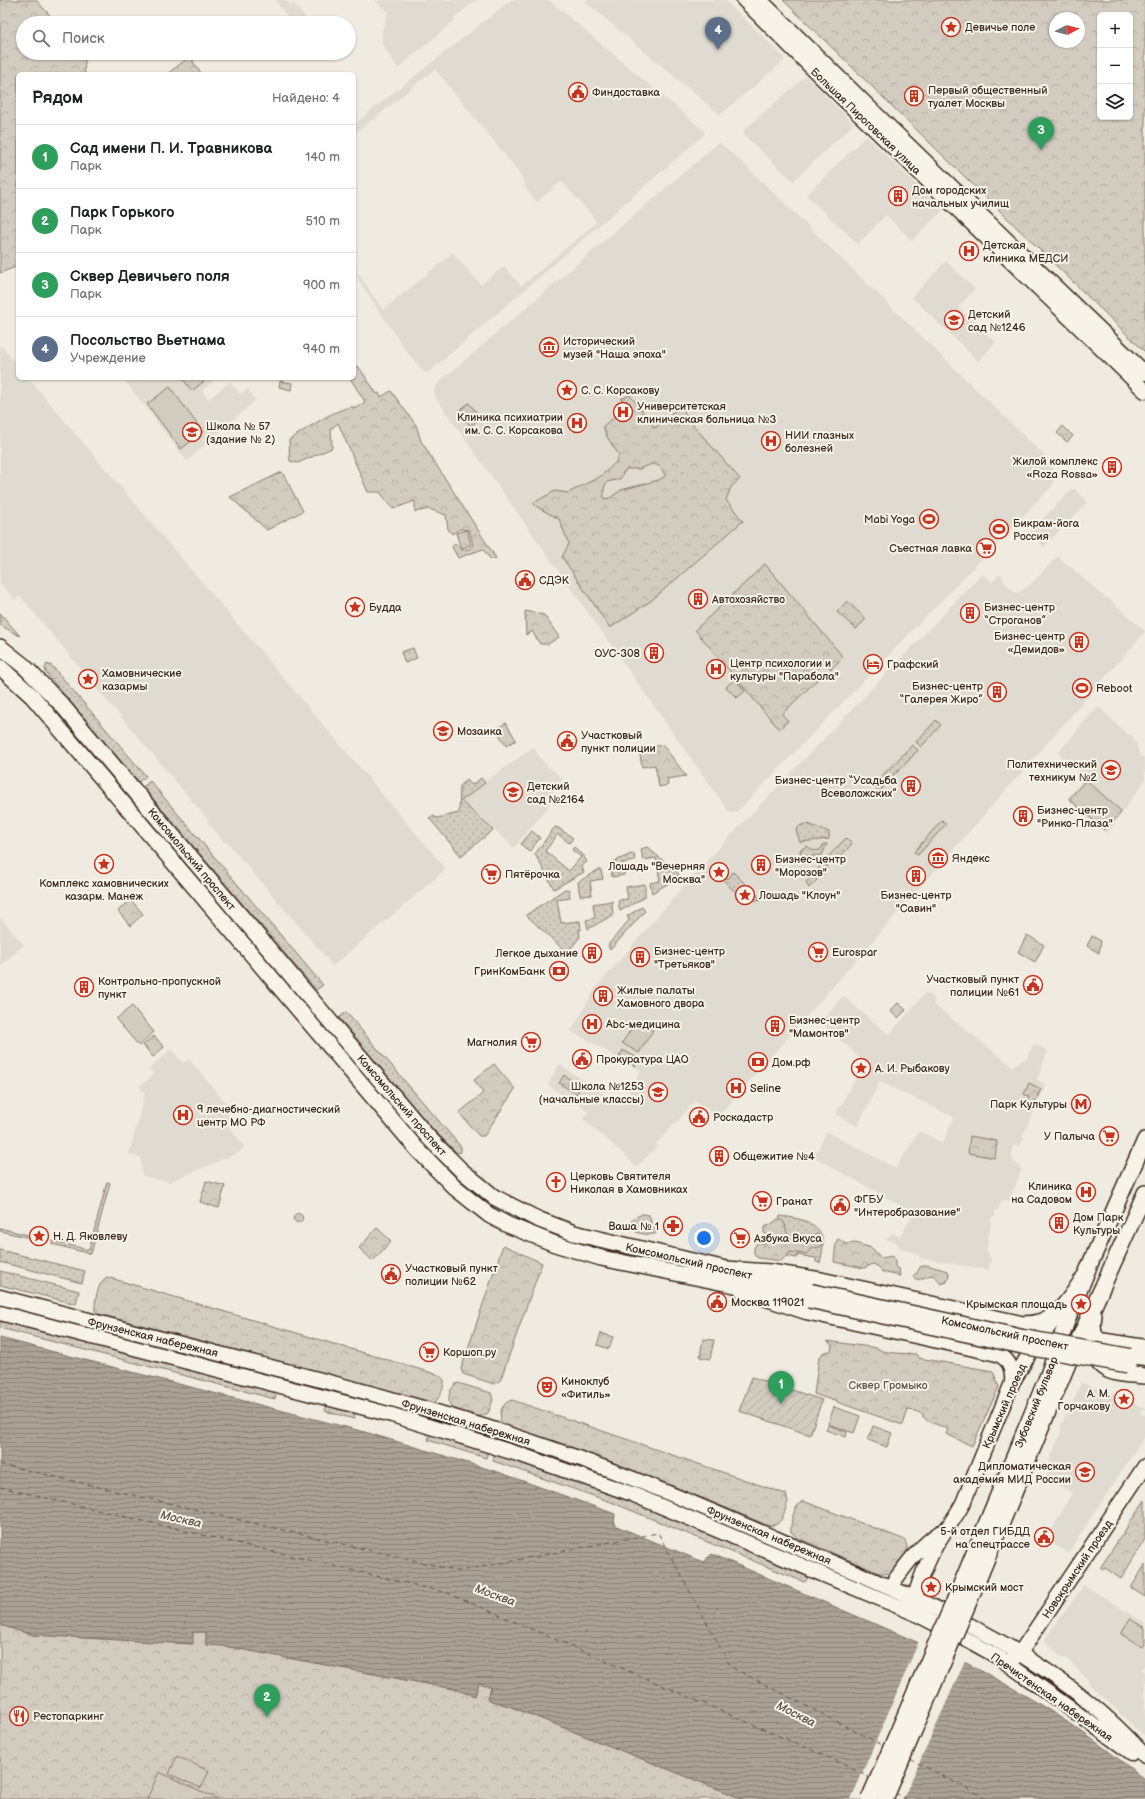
<!DOCTYPE html>
<html lang="ru">
<meta charset="utf-8">
<style>
body{margin:0;font-family:"Balsamiq Sans",sans-serif;background:#f6f6f6;color:#202124}
.controls{position:absolute;right:12px;top:12px;display:grid;overflow:hidden;border-radius:6px;box-shadow:0 1px 3px #0004}
.controls button{width:36px;height:36px;display:grid;place-items:center;padding:0;border:0;border-bottom:1px solid #e0e0e0;background:#fff;color:#202124;font:20px sans-serif}
.compass{position:absolute;left:1049px;top:12px;width:36px;height:36px;border-radius:50%;background:#fff;box-shadow:0 1px 3px #0004;rotate:83deg}
.you{position:absolute;left:704px;top:1238px;width:14px;height:14px;margin:-10px;border:3px solid #fff;border-radius:50%;background:#1a73e8;box-shadow:0 0 0 6px #1a73e833}
.badge{display:grid;place-items:center;width:26px;height:26px;border-radius:50%;background:#7c3aed;color:#fff;font-size:13px;font-weight:700}
.pin{position:absolute;translate:-50% -33px;filter:drop-shadow(0 1px 2px #0008)}
.pin::after{content:'';position:absolute;top:21px;width:14px;height:12px;background:inherit;clip-path:polygon(0 0,100% 0,50% 100%)}
.list{margin:0;padding:0;list-style:none}
h2{display:flex;justify-content:space-between;align-items:center;height:52px;margin:0;padding:0 16px;font-size:17px}
h2 small{font-size:13px;font-weight:400;color:#757577}
.list li{display:grid;grid-template-columns:26px 1fr auto;gap:12px;align-items:center;box-sizing:border-box;height:64px;padding:0 16px;border-top:1px solid #e0e0e0}
.list b{display:block;font-size:15px;white-space:nowrap}
.list p{margin:0;font-size:13px;white-space:nowrap;color:#757577}
.list em{font-size:13px;font-style:normal;color:#757577}
.icon{flex:none;width:22px;height:22px;fill:none;stroke:currentColor;stroke-width:2;stroke-linecap:round;stroke-linejoin:round}
.map{position:relative;flex:none;width:1145px;height:1799px;overflow:hidden}
.search{position:absolute;background:#fff;box-shadow:0 1px 3px #0004;left:16px;top:16px;width:340px;height:44px;display:flex;align-items:center;gap:10px;box-sizing:border-box;padding:0 14px;border-radius:22px;color:#757577;font-size:15px}
.panel{position:absolute;background:#fff;box-shadow:0 1px 3px #0004;left:16px;top:72px;width:340px;height:308px;border-radius:6px}
.map>svg:first-child{display:block}
.built{fill:#e0dbd0}
.grass{fill:url(#grass-dots);stroke:#867a6f}
.forest{fill:url(#forest-crowns);stroke:#867a6f;fill-rule:evenodd}
.garden{fill:url(#garden-furrows);stroke:#867a6f}
.pitch{fill:#d1cbc0;stroke:#867a6f}
.water{fill:url(#water-rules);stroke:#7e7266}
.pier{fill:#efebe0}
.lines{fill:none;stroke-linecap:round;stroke-linejoin:round}
.ferry{stroke:#625448;stroke-width:1;stroke-dasharray:5 4;stroke-linecap:butt}
.secondary-casing{stroke:#3b2a1e;stroke-width:17}
.primary-casing{stroke:#3b2a1e;stroke-width:18}
.secondary{stroke:#f7f3e8;stroke-width:14}
.primary{stroke:#f7f3e8;stroke-width:15}
.secondary-bridge-casing{stroke:#3b2a1e;stroke-width:17;stroke-linecap:butt}
.primary-bridge-casing{stroke:#3b2a1e;stroke-width:18;stroke-linecap:butt}
.secondary-bridge{stroke:#f7f3e8;stroke-width:14}
.primary-bridge{stroke:#f7f3e8;stroke-width:15}
.labels{text-anchor:middle;stroke-width:4;stroke-linejoin:round;paint-order:stroke}
.poi-label{font-size:11px;fill:#3b2a1e;stroke:#f7f3e8;text-anchor:start}
.street-label{font-size:11px;fill:#3b2a1e;stroke:#f7f3e8}
.park-label{font-size:11px;fill:#605246;stroke:#f7f3e8}
.water-label{font-size:12px;font-style:italic;fill:#625448;stroke:#f7f3e8}
</style>
<div class="map">
<svg width="1145" height="1799" viewBox="0 0 1145 1799">
<defs>
<pattern id="grass-dots" width="8" height="8" patternUnits="userSpaceOnUse"><rect width="8" height="8" fill="#d1cbc0"/><path d="M2 2h.1M6 6h.1" fill="none" stroke="#b4aea5" stroke-width="1.8" stroke-linecap="round"/></pattern>
<pattern id="forest-crowns" width="20" height="18" patternUnits="userSpaceOnUse"><rect width="20" height="18" fill="#d1cbc0"/><path d="M2 6a3 3 0 1 1 6 0M12 15a3 3 0 1 1 6 0" fill="none" stroke="#b4aea5"/></pattern>
<pattern id="garden-furrows" width="10" height="10" patternUnits="userSpaceOnUse"><rect width="10" height="10" fill="#d1cbc0"/><path d="M-1 1l2-2M0 10L10 0M9 11l2-2" fill="none" stroke="#b4aea5"/></pattern>
<pattern id="water-rules" width="6" height="5" patternUnits="userSpaceOnUse"><rect width="6" height="5" fill="#aaa296"/><path d="M0 2.5h6" fill="none" stroke="#8c847a"/></pattern>
</defs>
<rect width="100%" height="100%" fill="#efebe0"/>
<filter id="ink" filterUnits="userSpaceOnUse"><feTurbulence type="fractalNoise" baseFrequency=".025" numOctaves="2"/><feDisplacementMap in="SourceGraphic" scale="8" xChannelSelector="R" yChannelSelector="G"/><feConvolveMatrix kernelMatrix="1 2 1 2 8 2 1 2 1" color-interpolation-filters="sRGB"/></filter>
<g filter="url(#ink)">
<path class="built" d="M275,0H286L291,5L294,4L310,23H292Z
M374,0H476L454,18L455,20L398,68L382,45V30L388,12Z
M511,0H549L703,130L705,134L429,372L425,373L406,351L354,273V267L383,310L453,253L481,285L504,266L521,286L597,222L562,181L537,202L527,191L521,175L435,69L354,135V124Z
M583,0H725L784,57V61L720,115Z
M806,76L854,124L793,181L744,135V130Z
M866,136L943,210L912,241L886,215L858,244L806,195Z
M720,143L742,162L1047,458L1051,464L1055,477L1052,486L737,812L732,813L729,812L436,398L434,391L436,385L717,144Z
M946,261L975,289L958,307L996,342L978,361L912,297Z
M0,345L18,366V378H28L446,869L333,966L227,842L225,843L207,822L208,820L100,692H99L81,671L82,670L20,596L15,600L0,583Z
M123,378H217L202,391L208,399L230,382L240,394L247,389L256,400L187,461Z
M1073,488L1088,502L1044,547L1029,533Z
M1058,556L1106,598H1108L1145,631V632L718,1117L696,1101L656,1144L658,1146L636,1167L627,1157L583,1119L588,1112L568,1094L564,1097L548,1085L559,1064L621,1106L641,1071L571,1031L595,989L693,875L982,574L992,582L1000,574L1004,578L1002,580L1016,593L1029,586Z
M1098,706L1128,735L1129,734L1134,738L1133,740L1137,744L1139,754L1145,759V780L1107,834L1067,798L1086,777L1058,753Z
M533,747L543,762L563,779L546,800L550,804L514,848L461,800Z
M0,917L24,945L0,966Z
M926,992L935,999L933,1004L1012,1066L1027,1058L1033,1044L1048,1051L1037,1080L1046,1085L1022,1137L1024,1138L1019,1147L1015,1145L1012,1148V1159L1022,1169L1009,1201L1002,1200L998,1210L995,1211V1216H992L986,1252H989V1257L991,1258L989,1270L919,1258V1255L898,1247L899,1244L886,1239L892,1233L900,1237L914,1213L814,1157L827,1132L896,1168L919,1131L943,1143L954,1117L880,1082L857,1127L836,1114L861,1068L859,1057L821,1022L843,996L889,1035Z
M171,1049L183,1063L189,1059L231,1109L226,1113L233,1122L228,1126L245,1147L238,1153L169,1182L142,1176L141,1158L129,1154L145,1093L139,1087L154,1074L149,1069Z
M1081,1382L1145,1408V1410L1142,1409L1140,1413L1145,1415V1436L1068,1553L1047,1539L1072,1492L1045,1481L1052,1463L1049,1462L1062,1429L1060,1428L1066,1414L1068,1415Z
M1084,1585L1145,1623V1665L1142,1670L1145,1672V1733L1143,1735L1088,1683L1089,1681L1065,1657L1063,1658L1044,1640Z"/>
<path class="grass" d="M47,664L52,666L146,776L139,782L46,673L45,668Z
M936,720L941,725L921,747L916,742Z
M912,745L918,750L899,771C889,775 886,785 880,792L873,785Z
M481,778L485,783L461,801L493,830L461,856L429,818L433,816L437,818L459,813L460,786L467,780L472,785Z
M150,781L323,985L316,990L143,787Z
M942,820L946,824L918,855L914,852Z
M808,824L829,832V839L800,842L796,830L801,825Z
M557,827L573,838L569,843L558,834L545,851L569,871L581,857L572,850L574,847L583,855L587,862L581,866L584,872L554,889L535,854L554,828Z
M846,838L852,844L835,862H832L827,858Z
M823,844H827L822,855L801,858L800,850L807,846C812,850 816,853 822,848Z
M647,847L679,874L674,880L652,893L650,883L660,881L656,858L643,860L641,849Z
M631,854H634L635,861L622,863L624,875L612,877L611,863Z
M825,861L828,864L824,874L820,875L816,871Z
M715,867L728,879L733,872L761,899C742,906 725,880 713,869Z
M598,870H601L603,879L590,881L592,895L580,896L578,882Z
M813,875L817,880L809,888L806,882Z
M645,884V897L620,911L618,900L628,899L626,887Z
M565,889L569,890L570,898L557,900L561,923L580,921L581,930H579L580,937L567,953L526,915Z
M612,901L613,915L588,929L586,920L595,918L593,904Z
M642,907L645,911L610,950L608,945L629,920L627,916Z
M346,1012L461,1147V1152L457,1153L430,1126L339,1018Z
M107,1182L110,1183L91,1254L52,1244L53,1241L89,1250Z
M780,1216C797,1218 823,1221 823,1244C823,1250 821,1257 820,1263L816,1262V1258L797,1255V1258L777,1254Z
M0,1228L40,1238L39,1240L0,1231Z
M0,1250L85,1271L82,1283L0,1262Z
M0,1271L79,1291L76,1304L0,1285Z
M0,1320L277,1392L275,1399L0,1328Z
M327,1405L355,1412L354,1419L325,1411Z
M430,1433L488,1451L486,1458L428,1440Z
M495,1453C601,1487 704,1529 806,1575L808,1577L806,1581L804,1582L611,1502L493,1461Z"/>
<path class="forest" d="M0,0H36L57,23H23V53H86L84,71L86,74H18V266L0,273Z
M783,0H1145V352ZM1100,15H1130V117H1100ZM1055,18H1079V42H1055Z
M192,55L194,58L193,62L202,74H167Z
M358,366L377,394L379,393L381,397L391,391L416,425L421,441L496,558L491,560L483,549L458,558L452,547L455,543L461,550L469,549L473,545L469,530L460,529L452,534L448,529L446,515L429,509L415,512V501L393,509L380,492H368L338,423L331,429L332,448L298,463L290,461L289,440C305,430 339,405 357,407L365,402L350,378H354V368Z
M280,381L292,383L291,390L279,387Z
M630,395L655,428L670,414L682,406L687,418L740,479L731,487L726,500L743,521L652,600L610,628L562,557L569,544L559,519L537,507L533,503L555,491L568,493L601,476L616,462L619,455L607,437L603,426L625,409L621,399ZM652,464C660,465 663,469 665,476L659,480L621,490L610,498L604,499V488L607,482L620,479L626,469H639Z
M469,403L481,418L470,426L459,411Z
M1063,426L1073,436L1067,442L1057,433Z
M282,472L303,511L267,530L230,497Z
M467,530L471,545L461,549L456,533Z
M765,564L843,657L831,669L824,662L813,673L818,679L782,714L788,721L779,729L695,630Z
M847,601L866,619L856,629L837,612Z
M525,611L544,615L559,637L548,644H540L532,631L526,635Z
M0,613L20,636L0,625Z
M413,648L417,658L405,663L401,652Z
M735,679L745,691L737,698L726,687Z
M506,723L516,740L506,746L496,729Z
M663,745L686,776L667,779L668,785L659,787L655,765L642,767L639,749Z
M532,831L540,838L529,852L521,844Z
M130,899L143,914L130,926L118,911Z
M1027,935L1044,945L1035,962L1018,952Z
M1092,936L1101,941L1099,953L1087,946Z
M898,1003L906,1010L898,1018L890,1011Z
M154,1036L164,1047L153,1057L143,1045Z
M623,1050L639,1059L635,1066L619,1057Z
M494,1064L515,1089L484,1136H479L459,1113L483,1093L474,1080Z
M564,1075L581,1087L576,1094L559,1083Z
M1029,1083L1041,1089L1033,1106L1026,1103L1029,1097L1024,1094Z
M970,1136L997,1141L995,1158L968,1153Z
M206,1181L225,1186L219,1208L200,1202Z
M293.5 1218a4.5 4.5 0 1 1 9 0a4.5 4.5 0 1 1-9 0Z
M642,1214L649,1215L652,1225L658,1229L655,1234C644,1235 636,1234 628,1226L633,1219Z
M778,1219L784,1222C787,1231 786,1239 797,1240L803,1237L809,1239L813,1235L817,1234L821,1238L822,1244L820,1247L813,1248L806,1254L790,1252L781,1261L758,1258C752,1254 753,1248 757,1243H766L771,1239L770,1236L764,1233V1227L770,1225Z
M377,1228L391,1241L373,1261L359,1248Z
M838,1239L846,1244L855,1243L872,1248L881,1258L893,1256C896,1260 894,1264 896,1268L899,1269L900,1276L882,1272L879,1267L873,1264L864,1268L834,1262L836,1242Z
M503,1245L542,1263L500,1381L494,1384L463,1374L461,1369Z
M926,1265L948,1271L949,1276L947,1282L941,1284C938,1281 938,1278 934,1276C928,1273 923,1281 915,1279L913,1277C915,1273 919,1272 920,1267Z
M107,1277L439,1375C440,1377 443,1378 444,1380C445,1387 439,1399 434,1403H430L372,1386L99,1314L95,1311C94,1303 98,1281 107,1277Z
M601,1333L613,1337L609,1349L597,1345Z
M703,1339L714,1340L710,1359L700,1357Z
M827,1341L877,1348L882,1351L894,1353L916,1354L919,1358L993,1371L999,1387L972,1446L946,1434L948,1429L928,1421L923,1417V1414L915,1411L908,1410L903,1425L814,1394L819,1357L824,1352L831,1351L832,1345Z
M458,1383L491,1393L493,1400L488,1413L478,1417L452,1408C446,1401 449,1387 458,1383Z
M512,1400L786,1494L788,1502C784,1512 782,1527 769,1526C703,1498 637,1471 570,1447C556,1442 509,1429 501,1422C499,1412 502,1403 512,1400Z
M828,1425L847,1432L846,1437L826,1430Z
M873,1426L892,1433L887,1447L868,1440Z
M1145,1500V1539L1121,1579L1105,1568L1103,1570L1100,1568Z
M803,1501L903,1539C914,1549 901,1566 893,1574L879,1573L798,1538L791,1532C790,1523 794,1505 803,1501Z
M0,1625L33,1635L192,1644L193,1632H206V1645L224,1646L454,1689L475,1696L479,1683L491,1687L488,1700L509,1706L743,1799H0Z"/>
<path class="garden" d="M752,1377L822,1400L810,1435L739,1411Z"/>
<path class="pitch" d="M182,378H208L192,391Z
M170,387L203,432L181,449L147,404Z
M1086,780L1121,811L1120,814L1104,830L1069,799Z
M132,1006L154,1032L139,1046L116,1019Z
M637,1020L653,1030L639,1053L622,1043Z
M834,1407L860,1416L854,1433L828,1424Z
M1145,1565V1597L1131,1588Z
M1130,1619L1145,1628V1643L1142,1647L1121,1634Z
M177,1756L209,1771L201,1788L169,1774Z
M159,1772L218,1799H147Z"/>
<path class="water" d="M0,1338L365,1432L498,1472L615,1514L614,1525L703,1562L712,1554L968,1664C1031,1696 1091,1735 1145,1780V1799H743L509,1706L488,1700L491,1687L479,1683L475,1696L454,1689L224,1646L206,1645V1632H193V1644L33,1635L0,1625Z"/>
<path class="pier" d="M919,1641L965,1661L903,1799H851Z"/>
<g class="lines">
<path class="ferry" d="M0,1464L459,1571L658,1533L731,1667L884,1746
M0,1487L448,1593L844,1764L870,1778
M910,1759L980,1795L986,1799
M895,1793L906,1799"/>
<g class="secondary-casing">
<path id="secondary" d="M744,0L827,83L1145,391
M760,0L876,114L1145,373
M744,1274L811,1291
M742,1291L806,1312L997,1354C1010,1359 1013,1369 1012,1383
M0,1297C81,1318 162,1339 243,1360C346,1386 449,1413 550,1448C637,1478 721,1515 805,1551C928,1603 1054,1653 1145,1756
M0,1313L392,1415L521,1455L632,1494L914,1613L973,1643L1000,1658L1132,1753
M1093,1325L1095,1335L1100,1340L1145,1347
M1130,1356L1145,1358
M890,1587C905,1566 919,1546 941,1532
M913,1605C917,1586 926,1565 935,1547C943,1532 955,1519 963,1503L1012,1383L1034,1346L1059,1313
M1013,1658L1016,1657L1020,1653L1145,1466"/>
</g>
<g class="primary-casing">
<path id="primary" d="M0,647L24,666L61,704L429,1138L462,1171L494,1197L537,1219L574,1233L726,1269L770,1272L821,1280L1023,1324C1058,1324 1068,1300 1086,1274
M0,667L32,696L417,1149L455,1188L489,1215L508,1225L555,1244L601,1258L809,1300
M1094,1315C1092,1331 1088,1360 1106,1369C1116,1375 1133,1375 1145,1376
M955,1599L1048,1375L1067,1321L1090,1264L1145,1140
M968,1604L1069,1361L1145,1193"/>
</g>
<use href="#secondary" class="secondary"/>
<use href="#primary" class="primary"/>
<g class="secondary-bridge-casing">
<path id="secondary-bridge" d="M811,1291L1023,1337L1130,1356"/>
</g>
<g class="primary-bridge-casing">
<path id="primary-bridge" d="M809,1300L1022,1346L1128,1365
M869,1799L955,1599
M885,1799L968,1604"/>
</g>
<use href="#secondary-bridge" class="secondary-bridge"/>
<use href="#primary-bridge" class="primary-bridge"/>
</g>
</g>
<defs>
<g id="sight-ring" transform="scale(1)"><circle r="9.5" fill="#f7f3e8" stroke="#c8321e" stroke-width="1.5"/><path d="M0-6L1.8-2.2L6-1.7L2.9 1.2L3.7 5.4L0 3.3L-3.7 5.4L-2.9 1.2L-6-1.7L-1.8-2.2Z" fill="#c8321e"/></g>
<g id="civic-ring" transform="scale(1)"><circle r="9.5" fill="#f7f3e8" stroke="#c8321e" stroke-width="1.5"/><path d="M-.6-6.5H3V-4.5H.6V-3L4-1V1h2V6H-6V1h2V-1L-.6-3ZM-1.2 2.5V6h2.4V2.5Z" fill="#c8321e"/></g>
<g id="building-ring" transform="scale(1)"><circle r="9.5" fill="#f7f3e8" stroke="#c8321e" stroke-width="1.5"/><path d="M-4-6H4V6H1V3H-1V6H-4ZM-2.5-4.3h1.7v1.8h-1.7ZM.8-4.3h1.7v1.8H.8ZM-2.5-1h1.7V.8h-1.7ZM.8-1h1.7V.8H.8Z" fill="#c8321e"/></g>
<g id="hospital-ring" transform="scale(1)"><circle r="9.5" fill="#f7f3e8" stroke="#c8321e" stroke-width="1.5"/><path d="M-5-5h3v3.5h4V-5h3V5h-3V1.5h-4V5h-3Z" fill="#c8321e"/></g>
<g id="school-ring" transform="scale(1)"><circle r="9.5" fill="#f7f3e8" stroke="#c8321e" stroke-width="1.5"/><path d="M0-5L7-2L0 1L-7-2ZM-4 1L0 2.5L4 1V4Q0 6-4 4Z" fill="#c8321e"/></g>
<g id="museum-ring" transform="scale(1)"><circle r="9.5" fill="#f7f3e8" stroke="#c8321e" stroke-width="1.5"/><path d="M0-6L6-3V-2H-6V-3ZM-5-1h2V3h-2ZM-1-1h2V3h-2ZM3-1h2V3H3ZM-6 4H6V6H-6Z" fill="#c8321e"/></g>
<g id="stadium-ring" transform="scale(1)"><circle r="9.5" fill="#f7f3e8" stroke="#c8321e" stroke-width="1.5"/><path d="M0-5a6.5 5 0 1 0 0 10a6.5 5 0 1 0 0-10ZM-3.5-1.8h7v3.6h-7Z" fill="#c8321e"/></g>
<g id="supermarket-ring" transform="scale(1)"><circle r="9.5" fill="#f7f3e8" stroke="#c8321e" stroke-width="1.5"/><path d="M-6-5.5h2.5l.6 2H6L4.5 2H-2.5L-4.4-4H-6ZM-1.5 3.2a1.3 1.3 0 1 0 .1 0ZM3 3.2a1.3 1.3 0 1 0 .1 0Z" fill="#c8321e"/></g>
<g id="hotel-ring" transform="scale(1)"><circle r="9.5" fill="#f7f3e8" stroke="#c8321e" stroke-width="1.5"/><path d="M-6-4.5h1.5V1H6V5H4.5V3h-9V5H-6ZM-4 0a1.8 1.8 0 1 1 3.6 0ZM.5 0V-2.5h3Q6-2.5 6 0Z" fill="#c8321e"/></g>
<g id="university-ring" transform="scale(1)"><circle r="9.5" fill="#f7f3e8" stroke="#c8321e" stroke-width="1.5"/><path d="M0-5L7-2L0 1L-7-2ZM-4 1L0 2.5L4 1V4Q0 6-4 4Z" fill="#c8321e"/></g>
<g id="bank-ring" transform="scale(1)"><circle r="9.5" fill="#f7f3e8" stroke="#c8321e" stroke-width="1.5"/><path d="M-6-4H6V4H-6ZM0-2.3a2.3 2.3 0 1 0 0 4.6a2.3 2.3 0 1 0 0-4.6Z" fill="#c8321e"/></g>
<g id="metro-ring" transform="scale(1)"><circle r="9.5" fill="#f7f3e8" stroke="#c8321e" stroke-width="1.5"/><path d="M-5.5 5V-5H-3L0 0L3-5H5.5V5H3V-.5L0 4L-3-.5V5Z" fill="#c8321e"/></g>
<g id="church-ring" transform="scale(1)"><circle r="9.5" fill="#f7f3e8" stroke="#c8321e" stroke-width="1.5"/><path d="M-1.2-6h2.4v3.5h3.3v2.4h-3.3V6h-2.4V-.1h-3.3v-2.4h3.3Z" fill="#c8321e"/></g>
<g id="pharmacy-ring" transform="scale(1)"><circle r="9.5" fill="#f7f3e8" stroke="#c8321e" stroke-width="1.5"/><path d="M-2-6h4v4h4v4h-4v4h-4v-4h-4v-4h4Z" fill="#c8321e"/></g>
<g id="theatre-ring" transform="scale(1)"><circle r="9.5" fill="#f7f3e8" stroke="#c8321e" stroke-width="1.5"/><path d="M-5-5.5Q0-4 5-5.5V0Q5 5 0 6Q-5 5-5 0ZM-3.3-2.5H-1v1.5H-3.3ZM1-2.5H3.3v1.5H1ZM-2.8 1Q0 5.5 2.8 1Z" fill="#c8321e"/></g>
<g id="restaurant-ring" transform="scale(1)"><circle r="9.5" fill="#f7f3e8" stroke="#c8321e" stroke-width="1.5"/><path d="M-5-6h1v4h1v-4h1v4h1v-4h1v5L-1.5 .5V6h-2V.5L-5-1ZM5-6V6H3V1.5H1.5Q1.5-4 5-6Z" fill="#c8321e"/></g>
</defs>
<g fill-rule="evenodd">
<use href="#sight-ring" x="951" y="27"/>
<use href="#civic-ring" x="578" y="92"/>
<use href="#building-ring" x="914" y="96"/>
<use href="#building-ring" x="898" y="196"/>
<use href="#hospital-ring" x="969" y="251"/>
<use href="#school-ring" x="954" y="320"/>
<use href="#museum-ring" x="549" y="347"/>
<use href="#sight-ring" x="567" y="390"/>
<use href="#hospital-ring" x="623" y="412"/>
<use href="#hospital-ring" x="577" y="423"/>
<use href="#school-ring" x="192" y="432"/>
<use href="#hospital-ring" x="771" y="441"/>
<use href="#building-ring" x="1112" y="467"/>
<use href="#stadium-ring" x="929" y="519"/>
<use href="#stadium-ring" x="999" y="529"/>
<use href="#supermarket-ring" x="986" y="548"/>
<use href="#civic-ring" x="525" y="580"/>
<use href="#building-ring" x="698" y="599"/>
<use href="#sight-ring" x="355" y="607"/>
<use href="#building-ring" x="970" y="613"/>
<use href="#building-ring" x="1079" y="642"/>
<use href="#building-ring" x="654" y="653"/>
<use href="#hotel-ring" x="873" y="664"/>
<use href="#hospital-ring" x="716" y="669"/>
<use href="#sight-ring" x="88" y="679"/>
<use href="#stadium-ring" x="1082" y="688"/>
<use href="#building-ring" x="997" y="692"/>
<use href="#school-ring" x="443" y="731"/>
<use href="#civic-ring" x="567" y="741"/>
<use href="#university-ring" x="1111" y="770"/>
<use href="#building-ring" x="911" y="786"/>
<use href="#school-ring" x="513" y="792"/>
<use href="#building-ring" x="1023" y="816"/>
<use href="#museum-ring" x="938" y="858"/>
<use href="#sight-ring" x="104" y="864"/>
<use href="#building-ring" x="761" y="865"/>
<use href="#sight-ring" x="719" y="872"/>
<use href="#supermarket-ring" x="491" y="874"/>
<use href="#building-ring" x="916" y="876"/>
<use href="#sight-ring" x="745" y="895"/>
<use href="#supermarket-ring" x="818" y="952"/>
<use href="#building-ring" x="592" y="953"/>
<use href="#building-ring" x="640" y="957"/>
<use href="#bank-ring" x="559" y="971"/>
<use href="#civic-ring" x="1033" y="985"/>
<use href="#building-ring" x="84" y="987"/>
<use href="#building-ring" x="603" y="996"/>
<use href="#hospital-ring" x="592" y="1024"/>
<use href="#building-ring" x="775" y="1026"/>
<use href="#supermarket-ring" x="531" y="1042"/>
<use href="#civic-ring" x="582" y="1059"/>
<use href="#bank-ring" x="758" y="1062"/>
<use href="#sight-ring" x="861" y="1068"/>
<use href="#hospital-ring" x="736" y="1088"/>
<use href="#school-ring" x="658" y="1092"/>
<use href="#metro-ring" x="1081" y="1104"/>
<use href="#hospital-ring" x="183" y="1115"/>
<use href="#civic-ring" x="699" y="1117"/>
<use href="#supermarket-ring" x="1109" y="1136"/>
<use href="#building-ring" x="719" y="1156"/>
<use href="#church-ring" x="556" y="1182"/>
<use href="#hospital-ring" x="1086" y="1192"/>
<use href="#supermarket-ring" x="762" y="1201"/>
<use href="#civic-ring" x="840" y="1205"/>
<use href="#building-ring" x="1059" y="1223"/>
<use href="#pharmacy-ring" x="673" y="1226"/>
<use href="#sight-ring" x="39" y="1236"/>
<use href="#supermarket-ring" x="740" y="1238"/>
<use href="#civic-ring" x="391" y="1274"/>
<use href="#civic-ring" x="717" y="1302"/>
<use href="#sight-ring" x="1081" y="1304"/>
<use href="#supermarket-ring" x="429" y="1352"/>
<use href="#theatre-ring" x="547" y="1387"/>
<use href="#sight-ring" x="1124" y="1399"/>
<use href="#university-ring" x="1085" y="1472"/>
<use href="#civic-ring" x="1044" y="1537"/>
<use href="#sight-ring" x="931" y="1587"/>
<use href="#restaurant-ring" x="19" y="1716"/>
</g>
<g class="labels">
<g class="poi-label">
<text x="965" y="31">Девичье поле</text>
<text x="928" y="94">Первый общественный<tspan x="928" dy="13">туалет Москвы</tspan></text>
<text x="592" y="96">Финдоставка</text>
<text x="912" y="194">Дом городских<tspan x="912" dy="13">начальных училищ</tspan></text>
<text x="983" y="249">Детская<tspan x="983" dy="13">клиника МЕДСИ</tspan></text>
<text x="968" y="318">Детский<tspan x="968" dy="13">сад №1246</tspan></text>
<text x="563" y="345">Исторический<tspan x="563" dy="13">музей "Наша эпоха"</tspan></text>
<text x="581" y="394">С. С. Корсакову</text>
<text x="637" y="410">Университетская<tspan x="637" dy="13">клиническая больница №3</tspan></text>
<text x="563" y="421" text-anchor="end">Клиника психиатрии<tspan x="563" dy="13">им. С. С. Корсакова</tspan></text>
<text x="206" y="430">Школа № 57<tspan x="206" dy="13">(здание № 2)</tspan></text>
<text x="785" y="439">НИИ глазных<tspan x="785" dy="13">болезней</tspan></text>
<text x="1098" y="465" text-anchor="end">Жилой комплекс<tspan x="1098" dy="13">«Roza Rossa»</tspan></text>
<text x="915" y="523" text-anchor="end">Mabi Yoga</text>
<text x="1013" y="527">Бикрам-йога<tspan x="1013" dy="13">Россия</tspan></text>
<text x="972" y="552" text-anchor="end">Съестная лавка</text>
<text x="539" y="584">СДЭК</text>
<text x="712" y="603">Автохозяйство</text>
<text x="369" y="611">Будда</text>
<text x="984" y="611">Бизнес-центр<tspan x="984" dy="13">“Строганов”</tspan></text>
<text x="1065" y="640" text-anchor="end">Бизнес-центр<tspan x="1065" dy="13">«Демидов»</tspan></text>
<text x="640" y="657" text-anchor="end">ОУС-308</text>
<text x="730" y="667">Центр психологии и<tspan x="730" dy="13">культуры "Парабола"</tspan></text>
<text x="887" y="668">Графский</text>
<text x="102" y="677">Хамовнические<tspan x="102" dy="13">казармы</tspan></text>
<text x="983" y="690" text-anchor="end">Бизнес-центр<tspan x="983" dy="13">“Галерея Жиро”</tspan></text>
<text x="1096" y="692">Reboot</text>
<text x="457" y="735">Мозаика</text>
<text x="581" y="739">Участковый<tspan x="581" dy="13">пункт полиции</tspan></text>
<text x="1097" y="768" text-anchor="end">Политехнический<tspan x="1097" dy="13">техникум №2</tspan></text>
<text x="897" y="784" text-anchor="end">Бизнес-центр “Усадьба<tspan x="897" dy="13">Всеволожских”</tspan></text>
<text x="527" y="790">Детский<tspan x="527" dy="13">сад №2164</tspan></text>
<text x="1037" y="814">Бизнес-центр<tspan x="1037" dy="13">"Ринко-Плаза"</tspan></text>
<text x="952" y="862">Яндекс</text>
<text x="775" y="863">Бизнес-центр<tspan x="775" dy="13">"Морозов"</tspan></text>
<text x="705" y="870" text-anchor="end">Лошадь "Вечерняя<tspan x="705" dy="13">Москва"</tspan></text>
<text x="505" y="878">Пятёрочка</text>
<text x="104" y="887" text-anchor="middle">Комплекс хамовнических<tspan x="104" dy="13">казарм. Манеж</tspan></text>
<text x="759" y="899">Лошадь "Клоун"</text>
<text x="916" y="899" text-anchor="middle">Бизнес-центр<tspan x="916" dy="13">"Савин"</tspan></text>
<text x="654" y="955">Бизнес-центр<tspan x="654" dy="13">"Третьяков"</tspan></text>
<text x="832" y="956">Eurospar</text>
<text x="578" y="957" text-anchor="end">Легкое дыхание</text>
<text x="545" y="975" text-anchor="end">ГринКомБанк</text>
<text x="1019" y="983" text-anchor="end">Участковый пункт<tspan x="1019" dy="13">полиции №61</tspan></text>
<text x="98" y="985">Контрольно-пропускной<tspan x="98" dy="13">пункт</tspan></text>
<text x="617" y="994">Жилые палаты<tspan x="617" dy="13">Хамовного двора</tspan></text>
<text x="789" y="1024">Бизнес-центр<tspan x="789" dy="13">"Мамонтов"</tspan></text>
<text x="606" y="1028">Abc-медицина</text>
<text x="517" y="1046" text-anchor="end">Магнолия</text>
<text x="596" y="1063">Прокуратура ЦАО</text>
<text x="772" y="1066">Дом.рф</text>
<text x="875" y="1072">А. И. Рыбакову</text>
<text x="644" y="1090" text-anchor="end">Школа №1253<tspan x="644" dy="13">(начальные классы)</tspan></text>
<text x="750" y="1092">Seline</text>
<text x="1067" y="1108" text-anchor="end">Парк Культуры</text>
<text x="197" y="1113">9 лечебно-диагностический<tspan x="197" dy="13">центр МО РФ</tspan></text>
<text x="713" y="1121">Роскадастр</text>
<text x="1095" y="1140" text-anchor="end">У Палыча</text>
<text x="733" y="1160">Общежитие №4</text>
<text x="570" y="1180">Церковь Святителя<tspan x="570" dy="13">Николая в Хамовниках</tspan></text>
<text x="1072" y="1190" text-anchor="end">Клиника<tspan x="1072" dy="13">на Садовом</tspan></text>
<text x="854" y="1203">ФГБУ<tspan x="854" dy="13">"Интеробразование"</tspan></text>
<text x="776" y="1205">Гранат</text>
<text x="1073" y="1221">Дом Парк<tspan x="1073" dy="13">Культуры</tspan></text>
<text x="659" y="1230" text-anchor="end">Ваша № 1</text>
<text x="53" y="1240">Н. Д. Яковлеву</text>
<text x="754" y="1242">Азбука Вкуса</text>
<text x="405" y="1272">Участковый пункт<tspan x="405" dy="13">полиции №62</tspan></text>
<text x="731" y="1306">Москва 119021</text>
<text x="1067" y="1308" text-anchor="end">Крымская площадь</text>
<text x="443" y="1356">Коршоп.ру</text>
<text x="561" y="1385">Киноклуб<tspan x="561" dy="13">«Фитиль»</tspan></text>
<text x="1110" y="1397" text-anchor="end">А. М.<tspan x="1110" dy="13">Горчакову</tspan></text>
<text x="1071" y="1470" text-anchor="end">Дипломатическая<tspan x="1071" dy="13">академия МИД России</tspan></text>
<text x="1030" y="1535" text-anchor="end">5-й отдел ГИБДД<tspan x="1030" dy="13">на спецтрассе</tspan></text>
<text x="945" y="1591">Крымский мост</text>
<text x="33" y="1720">Рестопаркинг</text>
</g>
<g class="street-label">
<text transform="translate(866 121) rotate(44)" y="4">Большая Пироговская улица</text>
<text transform="translate(192 859) rotate(50)" y="4">Комсомольский проспект</text>
<text transform="translate(402 1105) rotate(49)" y="4">Комсомольский проспект</text>
<text transform="translate(689 1261) rotate(13)" y="4">Комсомольский проспект</text>
<text transform="translate(1005 1333) rotate(12)" y="4">Комсомольский проспект</text>
<text transform="translate(153 1337) rotate(14)" y="4">Фрунзенская набережная</text>
<text transform="translate(1036 1402) rotate(-68)" y="4">Зубовский бульвар</text>
<text transform="translate(1004 1406) rotate(-66)" y="4">Крымский проезд</text>
<text transform="translate(466 1422) rotate(17)" y="4">Фрунзенская набережная</text>
<text transform="translate(769 1535) rotate(23)" y="4">Фрунзенская набережная</text>
<text transform="translate(1077 1569) rotate(-56)" y="4">Новокрымский проезд</text>
<text transform="translate(1052 1697) rotate(35)" y="4">Пречистенская набережная</text>
</g>
<g class="park-label">
<text x="888" y="1389">Сквер Громыко</text>
</g>
<g class="water-label">
<text transform="translate(181 1519) rotate(13)" y="4">Москва</text>
<text transform="translate(495 1595) rotate(20)" y="4">Москва</text>
<text transform="translate(796 1714) rotate(27)" y="4">Москва</text>
</g>
</g>
</svg>
<div class="controls">
<button>+</button>
<button>−</button>
<button><svg class="icon" aria-label="layers" viewBox="0 0 24 24"><path d="M12 4l9 5-9 5-9-5zM3 14l9 5 9-5"/></svg></button>
</div>
<svg class="compass" viewBox="-18 -18 36 36"><path d="M0-13l5 13h-10z" fill="#e53935"/><path d="M0 13l5-13h-10z" fill="#757577"/></svg>
<div class="you"></div>
<div class="pin badge" style="left:781px;top:1404px;background:#2e9e5b">1</div>
<div class="pin badge" style="left:267px;top:1717px;background:#2e9e5b">2</div>
<div class="pin badge" style="left:1041px;top:150px;background:#2e9e5b">3</div>
<div class="pin badge" style="left:718px;top:50px;background:#5c6f8a">4</div>
<div class="search"><svg class="icon" aria-label="search" viewBox="0 0 24 24"><circle cx="10" cy="10" r="6"/><path d="M15 15l6 6"/></svg>Поиск</div>
<section class="panel">
<h2>Рядом<small>Найдено: 4</small></h2>
<ul class="list">
<li><span class="badge" style="background:#2e9e5b">1</span><div><b>Сад имени П. И. Травникова</b><p>Парк</p></div><em>140 m</em></li>
<li><span class="badge" style="background:#2e9e5b">2</span><div><b>Парк Горького</b><p>Парк</p></div><em>510 m</em></li>
<li><span class="badge" style="background:#2e9e5b">3</span><div><b>Сквер Девичьего поля</b><p>Парк</p></div><em>900 m</em></li>
<li><span class="badge" style="background:#5c6f8a">4</span><div><b>Посольство Вьетнама</b><p>Учреждение</p></div><em>940 m</em></li>
</ul>
</section>
</div>
